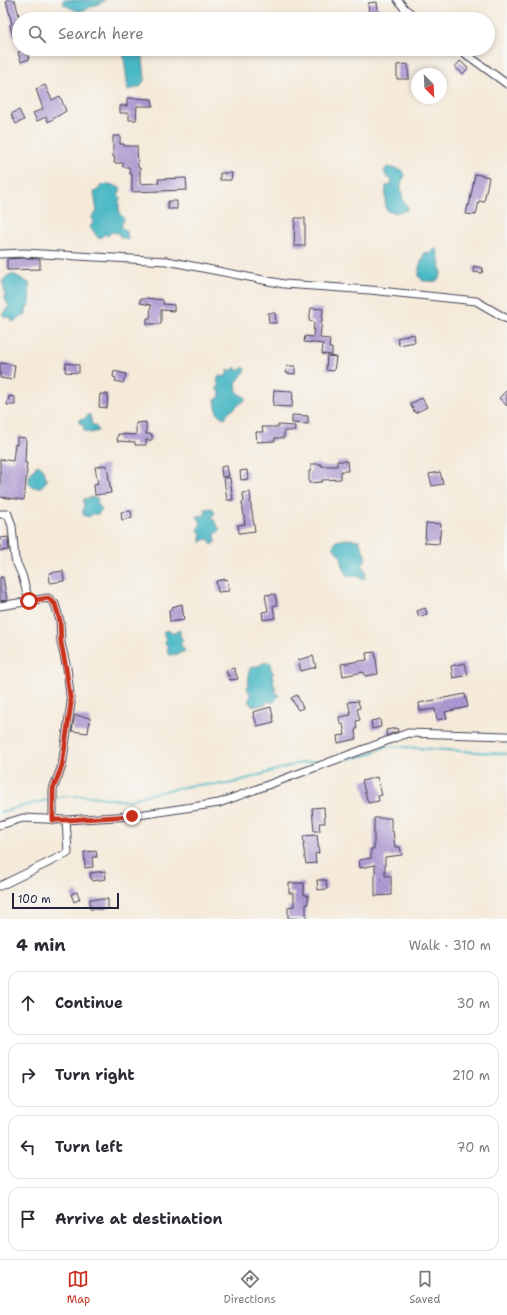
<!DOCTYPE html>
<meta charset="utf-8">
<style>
body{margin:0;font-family:"Shantell Sans",sans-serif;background:#f7f7f7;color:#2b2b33}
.compass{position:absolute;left:411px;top:68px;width:36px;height:36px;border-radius:50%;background:#fff;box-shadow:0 2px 6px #0003;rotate:156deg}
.scale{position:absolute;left:12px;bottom:10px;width:107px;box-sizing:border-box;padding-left:4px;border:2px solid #22223b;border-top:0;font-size:11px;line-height:14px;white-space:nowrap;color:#22223b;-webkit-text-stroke:3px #f6f6f2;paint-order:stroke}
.stop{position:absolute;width:12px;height:12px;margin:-9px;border:3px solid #c8321e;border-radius:50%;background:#fff}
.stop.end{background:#c8321e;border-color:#fff;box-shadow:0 1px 4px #0008}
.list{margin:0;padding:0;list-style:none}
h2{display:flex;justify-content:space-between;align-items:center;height:52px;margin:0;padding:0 16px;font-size:17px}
h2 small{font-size:13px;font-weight:400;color:#7c7c81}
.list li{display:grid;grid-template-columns:26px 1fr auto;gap:12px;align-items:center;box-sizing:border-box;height:64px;margin:0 8px 8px;padding:0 8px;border:1px solid #e1e1e2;border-radius:12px}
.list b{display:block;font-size:15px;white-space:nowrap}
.list em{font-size:13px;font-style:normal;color:#7c7c81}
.icon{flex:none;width:22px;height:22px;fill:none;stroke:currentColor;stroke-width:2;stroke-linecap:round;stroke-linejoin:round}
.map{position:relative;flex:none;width:507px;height:919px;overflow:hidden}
.search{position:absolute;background:#fff;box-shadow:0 2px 6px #0003;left:12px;right:12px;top:12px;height:44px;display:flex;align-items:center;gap:10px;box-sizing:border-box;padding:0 14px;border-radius:22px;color:#7c7c81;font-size:15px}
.sheet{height:340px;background:#fff}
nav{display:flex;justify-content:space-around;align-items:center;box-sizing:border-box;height:56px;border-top:1px solid #e1e1e2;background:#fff;font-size:11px;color:#7c7c81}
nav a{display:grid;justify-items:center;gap:2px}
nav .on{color:#c8321e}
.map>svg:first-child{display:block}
.water{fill:#4ab8c5;stroke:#366d80}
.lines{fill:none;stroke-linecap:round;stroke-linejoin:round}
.stream{stroke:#4ab8c5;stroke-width:2}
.building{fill:url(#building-back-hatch)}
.minor-casing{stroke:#424053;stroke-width:9}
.minor{stroke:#fff;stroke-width:7}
.route{stroke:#c8321e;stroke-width:5}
</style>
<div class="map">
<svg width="507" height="919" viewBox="0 0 507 919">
<defs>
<pattern id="building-back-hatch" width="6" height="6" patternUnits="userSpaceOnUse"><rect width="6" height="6" fill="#af9ad4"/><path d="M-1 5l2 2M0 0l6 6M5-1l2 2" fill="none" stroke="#8e7dad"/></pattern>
</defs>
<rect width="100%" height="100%" fill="#f6f6f2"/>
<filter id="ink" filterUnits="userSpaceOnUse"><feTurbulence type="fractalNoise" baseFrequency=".025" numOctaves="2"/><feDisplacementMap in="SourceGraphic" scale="8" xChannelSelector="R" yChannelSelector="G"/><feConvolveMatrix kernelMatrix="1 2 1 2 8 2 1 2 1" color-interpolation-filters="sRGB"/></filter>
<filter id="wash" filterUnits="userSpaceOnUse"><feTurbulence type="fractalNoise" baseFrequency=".012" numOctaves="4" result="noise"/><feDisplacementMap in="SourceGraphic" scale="16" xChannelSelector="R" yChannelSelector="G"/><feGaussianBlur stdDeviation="0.9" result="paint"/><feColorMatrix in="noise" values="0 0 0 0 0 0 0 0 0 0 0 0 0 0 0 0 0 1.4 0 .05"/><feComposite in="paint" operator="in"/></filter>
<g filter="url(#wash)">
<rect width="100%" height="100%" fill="#f5eada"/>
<path class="water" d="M63,0H104L105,1L80,12L64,5Z
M123,49H142L145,79L140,87L128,90Z
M387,167L402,170L405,176C397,186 403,190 403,201L408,207L407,210L395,213L392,211L389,212L385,208L386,186L391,185L392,180L386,176L384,171Z
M110,184L121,188L118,196L121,197L119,201V213L124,218L121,227L127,232L128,240L120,237L118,233L111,232L108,236L105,234L99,239L90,227L93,223L92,216L97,212L94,192L99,189L101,185Z
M437,249L439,258V261L440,263L439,266L442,272C438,286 433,280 423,281L419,277V267L425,252L430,254L432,253V250Z
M11,274C18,275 22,280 29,283L30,303L26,309V315L12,322L11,317H5L2,314L9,306C2,298 7,291 2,282L7,276Z
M235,367L238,371L244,367L246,370L236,383L237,391L242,396H244L246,399L226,415V418L222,417L217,413L215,400L220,397V391L216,389L219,386L217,381L219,376L224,377L228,373V369L231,371Z
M89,414L90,415L92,425H95L98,431L91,433L84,431L83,425L79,423L81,418L83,420Z
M37,465L43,468L47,481L41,487H33L29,484V476Z
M94,497L98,498L97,503L102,509L98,514H92L89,517L83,515L84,499Z
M212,508L215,513L212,517L220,530L215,535L216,542L212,545L210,540L206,539L201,542V534L198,530L201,523L197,516H200L206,514L205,509Z
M348,539L359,540L365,555V561L362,565L366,572L365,578L362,579L358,576H348L343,566L341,557L333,547L336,541Z
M167,630L174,633L180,630V636L183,640L180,643L185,651L178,654L169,655L167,651L168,647L165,643L166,640L163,632Z
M265,662L271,663V670L274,673L272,675L274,680L273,683L276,688L275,689V692L279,695L274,702L271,703L269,700L266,704L256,706L251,705L248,701L251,696L247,688C250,682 247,675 250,668L260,665Z"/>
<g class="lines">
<path class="stream" d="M346,759L367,755L387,746L507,754
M55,798L66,796H91L126,801L150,794L194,785L229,784L300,763L323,761
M0,812L51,799"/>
</g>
<g id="blocks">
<path class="building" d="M6,0H15L19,16V35L13,37L10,25L12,24Z
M377,2L378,12L369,13L368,3Z
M26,50L29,59L21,62L18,52Z
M460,61L468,68L463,74L455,67Z
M408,64L409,79H397V65Z
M45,85L52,100L60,96L66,111L48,122L46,117L37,121L33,113L43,109L36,89Z
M127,98L152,99L153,106H137L136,120H129V113H120V106H127Z
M19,110L24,120L16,124L11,114Z
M113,136H120V144H124V146H137L138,168H140V184L159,183L158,179L186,178L187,190L132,192V174H130L129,167H123V163H114L115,157H113Z
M220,173H232L231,180H220Z
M475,174L489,177L484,202L479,201L476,215L466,214L468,205L469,206Z
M168,201H177V209H168Z
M295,218H305V246H294Z
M24,258L40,259V269L7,270V259Z
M474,266L483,268L482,273L473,272Z
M146,298L163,300V304L174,305V311L161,310V324H147V318H150L151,305L140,303V299H145Z
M311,308L323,309L320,338L330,339L329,348H332V355L322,354L323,344L304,342L305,336L313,337L314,322L309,321Z
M268,313H275L276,323H269Z
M414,334L415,342L399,345L397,338Z
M327,356L336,357L334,371L326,370Z
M0,363L15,365L13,380L0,378Z
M66,363L79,365V373L65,372Z
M287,366H295V374L286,373Z
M114,371L126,374L123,383L115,381L116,378L113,377Z
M274,390L293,391L292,407L273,406Z
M507,390V406L499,398Z
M100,394H108L107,408L99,407Z
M9,396L15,397V405H7Z
M422,398L427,407L415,413L410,404Z
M292,415L308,416V424L292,423Z
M146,422V434H152V440H146V445H135V442L117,441L118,434L136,435V423Z
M278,425L295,426V431H284V438H275V441L257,442L256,432H263L262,427H278Z
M17,437L26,438L25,463H27L26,470H27L24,500L0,497V459L13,461L15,444L17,445Z
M337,461H347L348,471H341V479L322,480V482L309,483V471H311V464H321V466H337Z
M107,465L111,493L95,495L94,485L98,484L95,467Z
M227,466L229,476L222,477L221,467Z
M247,470L248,479L241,480L240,471Z
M440,472L443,484L432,486L429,474Z
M224,478H230L233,500H227Z
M250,492L251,500H250L255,531L239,533L238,525L245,524L242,502H244L243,493Z
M131,511L132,518L122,520L121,512Z
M426,523L441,524L439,544L425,543Z
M8,537L9,550L0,551V538Z
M63,571L64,581L50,583L49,573Z
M0,577H3L7,600L0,601Z
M227,579L229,591L218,592L216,581Z
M275,594L277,605L273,606L275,618L263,620L262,612L268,611L265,595Z
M182,604L184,620L170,622L169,610H172V607Z
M425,608L427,614L419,617L417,611Z
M375,652L378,674L365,676L364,672L343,676L341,664L367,660L366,653Z
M313,656L316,667L301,671L298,660Z
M465,663L468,675L453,678L451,666Z
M234,668L238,679L230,680L229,675L228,676L226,670Z
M465,694L468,707L445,712L447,718L437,720L435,709L420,711L419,703Z
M297,695L303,708L298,710L291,698Z
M358,701L360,708L357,709L360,720L356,721L357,729L355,730L356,739L338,743L337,736L345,735L343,724H340L339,717L351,715L348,702Z
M271,707L274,722L257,726L253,712Z
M75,715L90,718L88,733L72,731Z
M380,719L381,727L372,729L371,721Z
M397,728L398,731L387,736L386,730Z
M377,777L382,795L378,796L379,801L368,803L362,781Z
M324,807L325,823H319L320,831H314L312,808Z
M374,818H391V831H393L395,847H400L402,855L385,857V876H391V895L375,896V865L360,868L359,860L371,858V849H374Z
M317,835L319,853L315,854L316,863L306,864L303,844H304L303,836Z
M96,851L97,857H92L93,867L85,868L84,852Z
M105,871L106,879L92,881L90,873Z
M317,880H326L327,889L318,890Z
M289,883H304V895H308V904H306V919L288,918V907L294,906V893H289Z
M77,892L80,899L74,902L71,894Z
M90,899H108V909H90Z"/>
</g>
</g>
<g filter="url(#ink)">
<use href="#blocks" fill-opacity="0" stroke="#424053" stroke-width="1"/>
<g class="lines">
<g class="minor-casing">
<path id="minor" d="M398,0L404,8L418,19
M459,49L507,84
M0,254L24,253L167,261L284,284L370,290L476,301L507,319
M0,514H8L12,526L15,559L22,575L29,601
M0,606L48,598L55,604L60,621L61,643L67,668L71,703L62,766L53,789V820
M0,825L23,818L66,820L132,816L219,803L408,733L507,736
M0,886L68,853L66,820"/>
</g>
<use href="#minor" class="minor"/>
</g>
</g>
<g class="lines" filter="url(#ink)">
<path class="route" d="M29,601L48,598L55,604L60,621L61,643L66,668L71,703L62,766L53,789V820H66L132,816"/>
</g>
</svg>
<svg class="compass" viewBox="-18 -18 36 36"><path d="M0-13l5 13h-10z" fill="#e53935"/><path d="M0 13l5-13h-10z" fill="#7c7c81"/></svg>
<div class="scale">100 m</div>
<div class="stop" style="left:29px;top:601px"></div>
<div class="stop end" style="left:132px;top:816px"></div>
<div class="search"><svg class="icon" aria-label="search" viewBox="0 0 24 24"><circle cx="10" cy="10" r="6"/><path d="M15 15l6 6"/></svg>Search here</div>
</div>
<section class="sheet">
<h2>4 min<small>Walk · 310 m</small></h2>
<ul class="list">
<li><svg class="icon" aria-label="ahead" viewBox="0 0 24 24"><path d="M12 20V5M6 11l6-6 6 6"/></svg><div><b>Continue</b></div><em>30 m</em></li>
<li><svg class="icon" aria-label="right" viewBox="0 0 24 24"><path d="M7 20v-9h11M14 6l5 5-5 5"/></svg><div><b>Turn right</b></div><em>210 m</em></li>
<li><svg class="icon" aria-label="left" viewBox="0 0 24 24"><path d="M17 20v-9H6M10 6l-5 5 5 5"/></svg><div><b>Turn left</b></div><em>70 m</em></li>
<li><svg class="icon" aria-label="arrive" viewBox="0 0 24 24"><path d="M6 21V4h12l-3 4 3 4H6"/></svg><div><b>Arrive at destination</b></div></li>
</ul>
</section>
<nav>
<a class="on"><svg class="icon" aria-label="map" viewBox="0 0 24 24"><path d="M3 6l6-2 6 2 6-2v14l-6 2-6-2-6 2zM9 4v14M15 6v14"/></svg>Map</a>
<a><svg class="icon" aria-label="directions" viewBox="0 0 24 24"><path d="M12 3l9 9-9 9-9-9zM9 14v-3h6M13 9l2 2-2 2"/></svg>Directions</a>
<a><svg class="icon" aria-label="saved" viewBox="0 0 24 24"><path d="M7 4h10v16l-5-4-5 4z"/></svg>Saved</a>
</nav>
